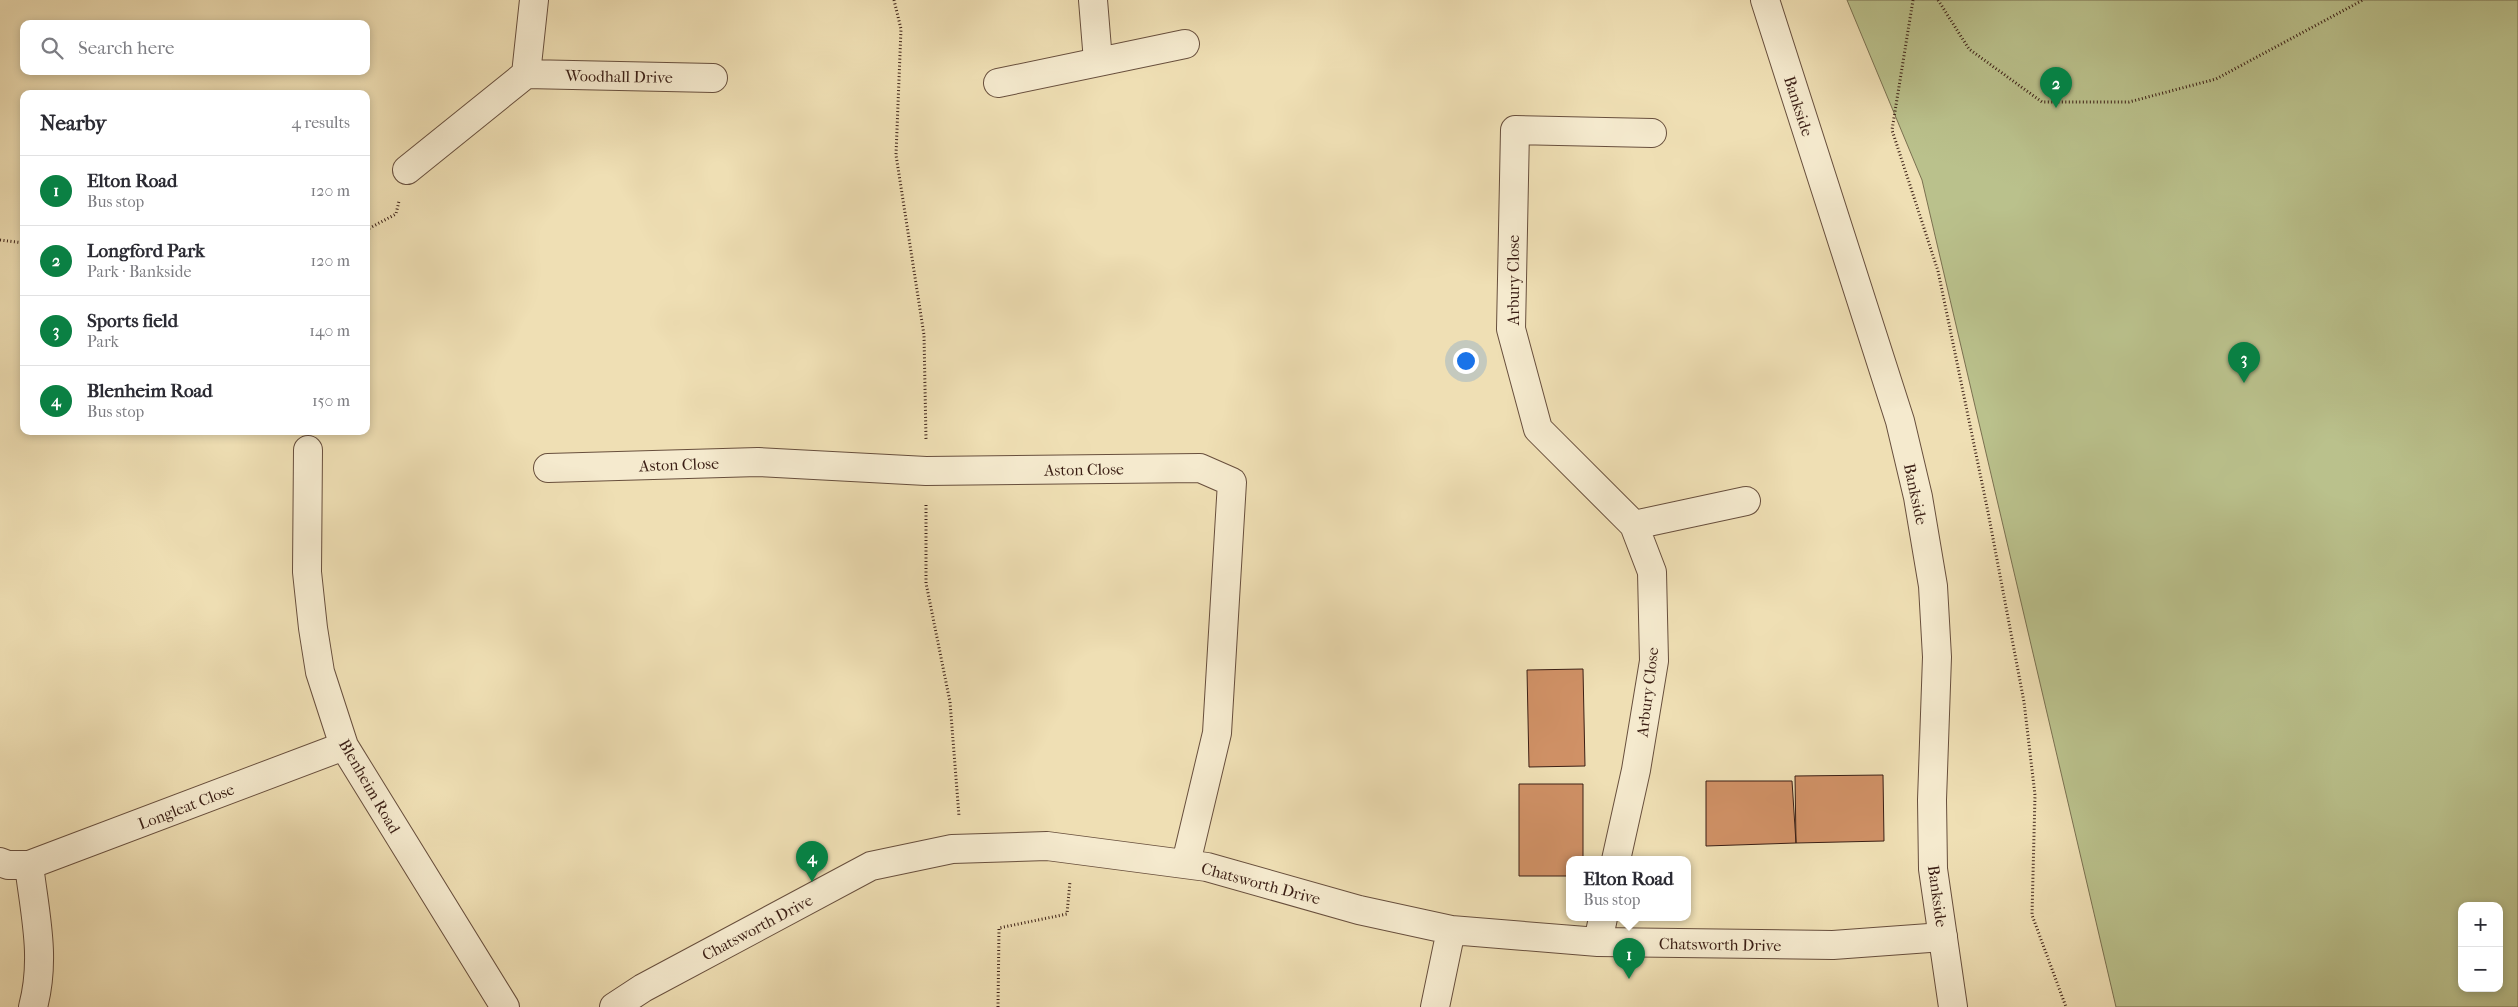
<!DOCTYPE html>
<meta charset="utf-8">
<style>
body{margin:0;font-family:"IM FELL French Canon",serif;background:#f2f2f3;color:#2b2b33}
.controls{position:absolute;right:15px;bottom:15px;display:grid;overflow:hidden;border-radius:10px;box-shadow:0 2px 8px #0003}
.controls button{width:45px;height:45px;display:grid;place-items:center;padding:0;border:0;border-bottom:1px solid #e1e1e2;background:#fff;color:#2b2b33;font:25px sans-serif}
.you{position:absolute;left:1465px;top:360px;width:18px;height:18px;margin:-12px;border:4px solid #fff;border-radius:50%;background:#1a73e8;box-shadow:0 0 0 8px #1a73e833}
.badge{display:grid;place-items:center;width:32px;height:32px;border-radius:50%;background:#0b8043;color:#fff;font-size:16px;font-weight:700}
.pin{position:absolute;translate:-50% -41px;filter:drop-shadow(0 1px 2px #0008)}
.pin::after{content:'';position:absolute;top:26px;width:18px;height:15px;background:inherit;clip-path:polygon(0 0,100% 0,50% 100%)}
.popup{position:absolute;left:1566px;top:856px;width:125px;height:65px;box-sizing:border-box;display:grid;place-content:center;border-radius:10px;background:#fff;filter:drop-shadow(0 1px 4px #0005);font-size:16px;white-space:nowrap;color:#7c7c81}
.popup b{font-size:19px;color:#2b2b33}
.popup::after{content:'';position:absolute;left:50%;top:100%;margin-left:-10px;border:10px solid transparent;border-top-color:#fff}
.list{margin:0;padding:0;list-style:none}
h2{display:flex;justify-content:space-between;align-items:center;height:65px;margin:0;padding:0 20px;font-size:21px}
h2 small{font-size:16px;font-weight:400;color:#7c7c81}
.list li{display:grid;grid-template-columns:32px 1fr auto;gap:15px;align-items:center;box-sizing:border-box;height:70px;padding:0 20px;border-top:1px solid #e1e1e2}
.list b{display:block;font-size:19px;white-space:nowrap}
.list p{margin:0;font-size:16px;white-space:nowrap;color:#7c7c81}
.list em{font-size:16px;font-style:normal;color:#7c7c81}
.icon{flex:none;width:28px;height:28px;fill:none;stroke:currentColor;stroke-width:2;stroke-linecap:round;stroke-linejoin:round}
.map{position:relative;flex:none;width:2518px;height:1007px;overflow:hidden}
.search{position:absolute;background:#fff;box-shadow:0 2px 8px #0003;left:20px;top:20px;width:350px;height:55px;display:flex;align-items:center;gap:12px;box-sizing:border-box;padding:0 18px;border-radius:10px;color:#7c7c81;font-size:19px}
.panel{position:absolute;background:#fff;box-shadow:0 2px 8px #0003;left:20px;top:90px;width:350px;height:345px;border-radius:10px}
.map>svg:first-child{display:block}
.green{fill:#bac18c;stroke:#7a7050;fill-rule:evenodd}
.building{fill:#d09166;stroke:#3b1f15}
.lines{fill:none;stroke-linecap:round;stroke-linejoin:round}
.minor-casing{stroke:#684f3d;stroke-width:30}
.tertiary-casing{stroke:#684f3d;stroke-width:30}
.path{stroke:#3b1f15;stroke-width:3;stroke-dasharray:1 2.5;stroke-linecap:butt}
.minor{stroke:#f5eace;stroke-width:28}
.tertiary{stroke:#f5eace;stroke-width:28}
.labels{text-anchor:middle;stroke-width:4;stroke-linejoin:round;paint-order:stroke}
.street-label{font-size:16px;fill:#3b1f15;stroke:#f5eace}
</style>
<div class="map">
<svg width="2518" height="1007" viewBox="0 0 2518 1007">
<rect width="100%" height="100%" fill="#efdfb4"/>
<filter id="stains"><feTurbulence type="fractalNoise" baseFrequency=".004" numOctaves="4"/><feColorMatrix values="0 0 0 0 .2 0 0 0 0 .09 0 0 0 0 .02 0 0 0 .5 -.17"/></filter>
<radialGradient id="worn" r=".72"><stop offset=".6" stop-color="#630" stop-opacity="0"/><stop offset="1" stop-color="#630" stop-opacity=".3"/></radialGradient>
<path class="green" d="M1847,0H2518V1007H2116L1922,180ZM2462,906H2499V988H2462Z"/>
<path class="building" d="M1583,669L1585,766L1529,767L1527,670Z
M1883,775L1884,841L1796,843L1795,776Z
M1706,781H1792L1796,843L1706,846Z
M1519,784H1583V860H1570V876H1519Z"/>
<g class="lines">
<g class="minor-casing">
<path id="minor" d="M1093,0L1098,61
M526,74L534,0
M998,83L1185,44
M407,170L526,74L713,78
M308,450L307,572L313,628L320,672L344,746L505,1007
M548,468L758,462L926,471L1200,468L1232,482L1217,733L1186,863
M1634,525L1746,501
M1616,860L1636,770L1654,661L1652,572L1634,525L1538,429L1511,329L1515,130L1652,133
M0,862L8,865H29L344,746
M29,865C35,915 46,958 33,1007
M1598,942L1603,918
M614,1007L643,988L871,866L952,849L1047,846L1207,867L1359,910L1451,930L1598,942L1833,945L1943,937
M1435,1007L1451,930"/>
</g>
<g class="tertiary-casing">
<path id="tertiary" d="M1765,0L1900,421L1918,497L1933,586L1937,657L1932,800L1933,869L1953,1007"/>
</g>
<path class="path" d="M894,0L901,29L896,155L924,335L926,439
M1913,0L1892,130L1938,271L1988,512L2024,702L2035,795L2032,915L2066,1007
M1938,0L1969,49L2042,102H2129L2216,79L2363,0
M366,230L396,214L399,201
M0,240L24,243
M926,505V583L950,702L959,816
M998,1007L999,928L1067,914L1070,881"/>
<use href="#minor" class="minor"/>
<use href="#tertiary" class="tertiary"/>
</g>
<g class="labels">
<g class="street-label">
<text transform="translate(619 76) rotate(1)" y="6">Woodhall Drive</text>
<text transform="translate(1799 106) rotate(72)" y="6">Bankside</text>
<text transform="translate(1513 280) rotate(-90)" y="6">Arbury Close</text>
<text transform="translate(679 464) rotate(-2)" y="6">Aston Close</text>
<text transform="translate(1084 469) rotate(-1)" y="6">Aston Close</text>
<text transform="translate(1916 494) rotate(78)" y="6">Bankside</text>
<text transform="translate(1647 692) rotate(-83)" y="6">Arbury Close</text>
<text transform="translate(370 786) rotate(60)" y="6">Blenheim Road</text>
<text transform="translate(186 806) rotate(-21)" y="6">Longleat Close</text>
<text transform="translate(1261 883) rotate(15)" y="6">Chatsworth Drive</text>
<text transform="translate(1938 896) rotate(82)" y="6">Bankside</text>
<text transform="translate(757 927) rotate(-28)" y="6">Chatsworth Drive</text>
<text transform="translate(1720 944) rotate(1)" y="6">Chatsworth Drive</text>
</g>
</g>
<rect width="100%" height="100%" filter="url(#stains)"/>
<rect width="100%" height="100%" fill="url(#worn)"/>
</svg>
<div class="controls">
<button>+</button>
<button>−</button>
</div>
<div class="you"></div>
<div class="pin badge" style="left:1629px;top:979px">1</div>
<div class="popup"><b>Elton Road</b>Bus stop</div>
<div class="pin badge" style="left:2056px;top:108px">2</div>
<div class="pin badge" style="left:2244px;top:383px">3</div>
<div class="pin badge" style="left:812px;top:882px">4</div>
<div class="search"><svg class="icon" aria-label="search" viewBox="0 0 24 24"><circle cx="10" cy="10" r="6"/><path d="M15 15l6 6"/></svg>Search here</div>
<section class="panel">
<h2>Nearby<small>4 results</small></h2>
<ul class="list">
<li><span class="badge">1</span><div><b>Elton Road</b><p>Bus stop</p></div><em>120 m</em></li>
<li><span class="badge">2</span><div><b>Longford Park</b><p>Park · Bankside</p></div><em>120 m</em></li>
<li><span class="badge">3</span><div><b>Sports field</b><p>Park</p></div><em>140 m</em></li>
<li><span class="badge">4</span><div><b>Blenheim Road</b><p>Bus stop</p></div><em>150 m</em></li>
</ul>
</section>
</div>
